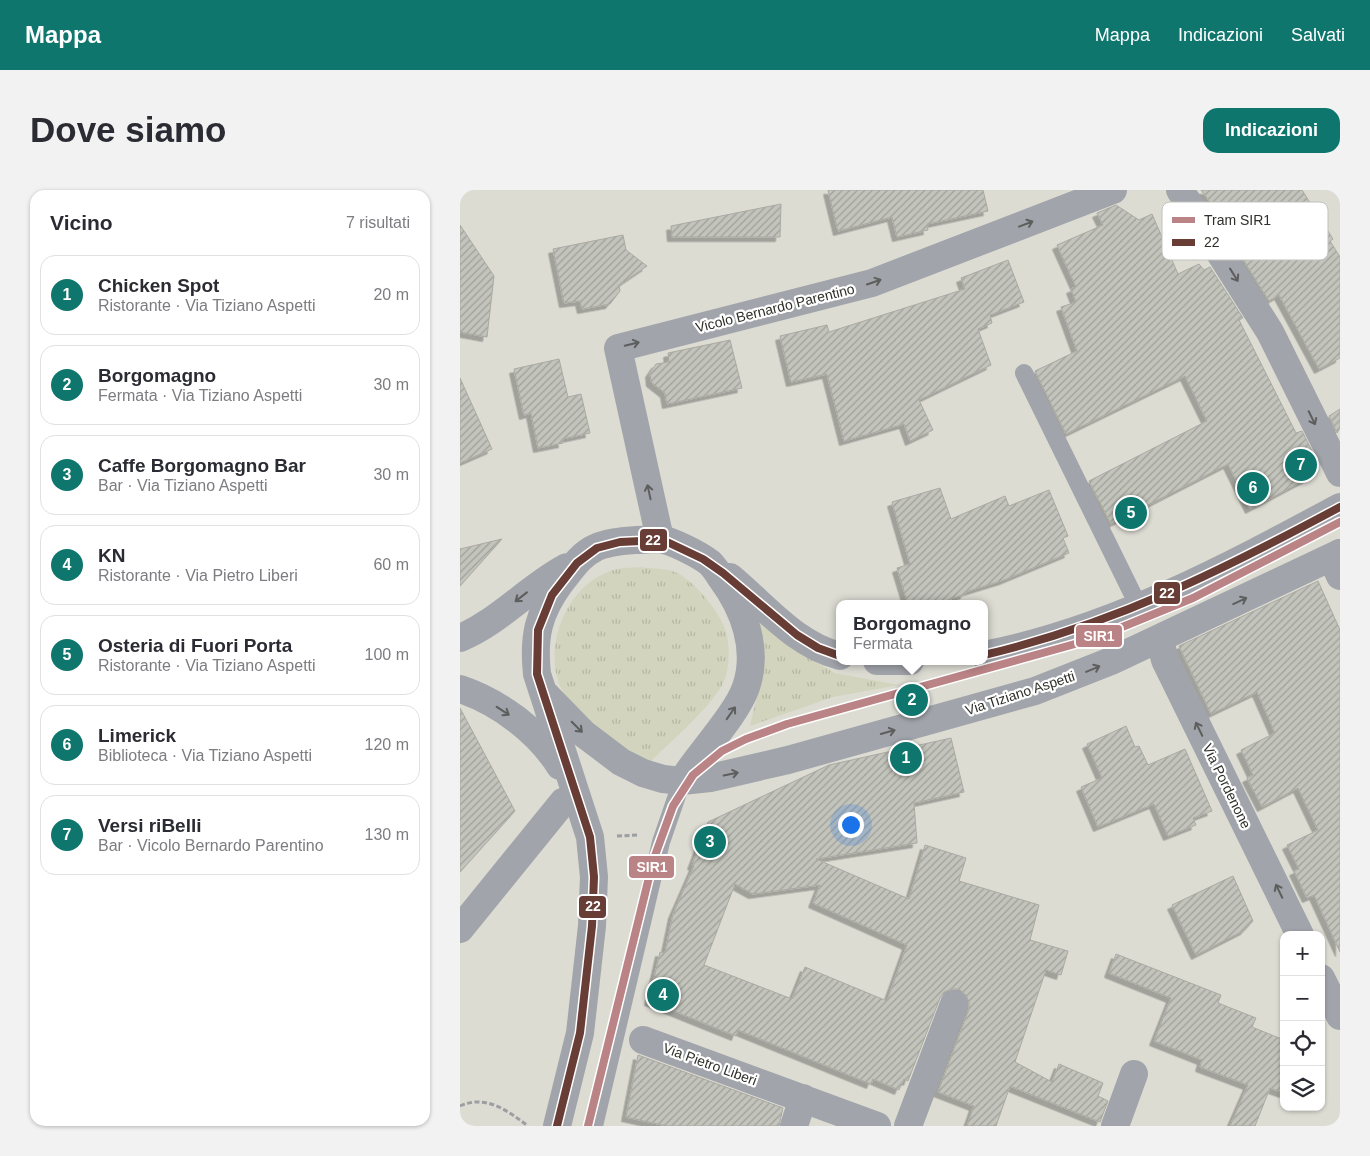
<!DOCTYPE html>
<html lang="it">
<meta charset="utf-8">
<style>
body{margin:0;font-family:Helvetica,sans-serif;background:#f2f2f3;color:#2b2b33}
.controls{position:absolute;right:15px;bottom:15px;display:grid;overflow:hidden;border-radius:10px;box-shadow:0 1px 4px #0004}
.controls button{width:45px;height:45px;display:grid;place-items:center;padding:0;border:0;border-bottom:1px solid #e1e1e2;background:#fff;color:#2b2b33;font:25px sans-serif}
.you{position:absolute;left:390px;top:634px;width:18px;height:18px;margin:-12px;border:4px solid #fff;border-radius:50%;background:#1a73e8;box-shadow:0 0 0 8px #1a73e833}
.badge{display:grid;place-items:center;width:32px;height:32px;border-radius:50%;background:#0f766e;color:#fff;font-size:16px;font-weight:700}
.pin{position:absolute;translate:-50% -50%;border:2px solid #fff;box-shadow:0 1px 5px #0006}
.popup{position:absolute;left:376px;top:410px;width:152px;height:65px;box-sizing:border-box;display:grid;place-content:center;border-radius:10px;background:#fff;filter:drop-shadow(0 1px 4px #0005);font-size:16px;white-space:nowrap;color:#7c7c81}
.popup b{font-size:19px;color:#2b2b33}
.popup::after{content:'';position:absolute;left:50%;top:100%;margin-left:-10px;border:10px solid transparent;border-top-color:#fff}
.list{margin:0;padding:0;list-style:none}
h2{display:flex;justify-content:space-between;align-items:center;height:65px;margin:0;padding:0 20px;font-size:21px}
h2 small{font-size:16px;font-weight:400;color:#7c7c81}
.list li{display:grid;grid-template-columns:32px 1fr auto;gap:15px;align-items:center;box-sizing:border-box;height:80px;margin:0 10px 10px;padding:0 10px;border:1px solid #e1e1e2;border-radius:15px}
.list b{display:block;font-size:19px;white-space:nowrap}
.list p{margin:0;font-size:16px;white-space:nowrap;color:#7c7c81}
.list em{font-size:16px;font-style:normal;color:#7c7c81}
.icon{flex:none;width:28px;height:28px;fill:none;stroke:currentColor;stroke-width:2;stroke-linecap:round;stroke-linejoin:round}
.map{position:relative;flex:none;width:880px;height:936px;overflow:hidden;border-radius:15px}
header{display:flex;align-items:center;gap:30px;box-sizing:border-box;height:70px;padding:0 25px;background:#0f766e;color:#fff}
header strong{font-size:24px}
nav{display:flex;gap:28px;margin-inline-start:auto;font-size:18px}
.intro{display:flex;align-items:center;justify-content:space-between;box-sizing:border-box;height:120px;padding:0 30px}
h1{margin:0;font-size:35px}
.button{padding:12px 22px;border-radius:15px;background:#0f766e;color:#fff;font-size:18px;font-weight:700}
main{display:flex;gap:30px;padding:0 30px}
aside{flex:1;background:#fff;border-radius:15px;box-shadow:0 1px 4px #0004}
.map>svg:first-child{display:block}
.grass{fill:url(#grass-tufts)}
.building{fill:url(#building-hatch);stroke:#aaaaa3;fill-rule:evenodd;filter:url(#shadow)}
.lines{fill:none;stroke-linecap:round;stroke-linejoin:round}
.path{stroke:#9c9ea2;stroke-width:3;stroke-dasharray:5 2.5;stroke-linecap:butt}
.service{stroke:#a1a4aa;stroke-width:18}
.minor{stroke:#a1a4aa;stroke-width:28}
.tertiary{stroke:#a1a4aa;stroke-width:28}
.bus-1-casing{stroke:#fff;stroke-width:11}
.bus-1{stroke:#683d36;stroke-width:8}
.tram-1-casing{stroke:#fff;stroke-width:11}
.tram-1{stroke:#ba8385;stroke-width:8}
.oneway{stroke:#5d5e5d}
.labels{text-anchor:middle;stroke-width:4.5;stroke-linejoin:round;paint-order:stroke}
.street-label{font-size:14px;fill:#2f3029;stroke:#fff}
.key{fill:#fff;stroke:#c1c1bf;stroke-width:1}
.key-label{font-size:14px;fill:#2f3029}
.line-badge{stroke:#fff;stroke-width:2}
.badge-label{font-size:14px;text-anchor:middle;font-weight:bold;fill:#fff}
</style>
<header>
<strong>Mappa</strong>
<nav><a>Mappa</a><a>Indicazioni</a><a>Salvati</a></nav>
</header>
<div class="intro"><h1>Dove siamo</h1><a class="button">Indicazioni</a></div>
<main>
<aside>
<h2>Vicino<small>7 risultati</small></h2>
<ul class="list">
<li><span class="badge">1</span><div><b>Chicken Spot</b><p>Ristorante · Via Tiziano Aspetti</p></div><em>20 m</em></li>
<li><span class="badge">2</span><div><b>Borgomagno</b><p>Fermata · Via Tiziano Aspetti</p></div><em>30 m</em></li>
<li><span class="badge">3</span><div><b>Caffe Borgomagno Bar</b><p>Bar · Via Tiziano Aspetti</p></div><em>30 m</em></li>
<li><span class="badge">4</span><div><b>KN</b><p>Ristorante · Via Pietro Liberi</p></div><em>60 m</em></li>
<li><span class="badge">5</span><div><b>Osteria di Fuori Porta</b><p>Ristorante · Via Tiziano Aspetti</p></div><em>100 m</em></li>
<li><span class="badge">6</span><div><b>Limerick</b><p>Biblioteca · Via Tiziano Aspetti</p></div><em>120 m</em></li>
<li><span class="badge">7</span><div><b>Versi riBelli</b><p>Bar · Vicolo Bernardo Parentino</p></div><em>130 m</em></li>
</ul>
</aside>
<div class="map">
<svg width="880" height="936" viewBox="0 0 880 936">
<defs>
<pattern id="grass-tufts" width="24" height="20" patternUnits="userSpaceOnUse" patternTransform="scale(1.25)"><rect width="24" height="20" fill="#d3d4be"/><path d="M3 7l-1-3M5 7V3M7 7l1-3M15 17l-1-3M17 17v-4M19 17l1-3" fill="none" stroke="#b5b6a3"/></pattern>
<pattern id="building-hatch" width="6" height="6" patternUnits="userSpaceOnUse" patternTransform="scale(1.25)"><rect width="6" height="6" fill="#c3c4bc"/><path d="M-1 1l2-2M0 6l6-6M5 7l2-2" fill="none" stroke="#9fa099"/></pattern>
<filter id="shadow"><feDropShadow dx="-4.5" dy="4.5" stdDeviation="0" flood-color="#0004"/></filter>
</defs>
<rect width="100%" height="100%" fill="#dcdcd3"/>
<path class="grass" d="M181,377C191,379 205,378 215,382C234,390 261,423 266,442C270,456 270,477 264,491C255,514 208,554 189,573C161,556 114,527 100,496C82,452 110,389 158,379C165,377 174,378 181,377Z
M297,430L335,460L375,483L439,495L373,507L290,536L303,480Z"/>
<path class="building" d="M368,0H523L528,21L467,34L468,40L437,47L432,27L378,41Z
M741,0H842L873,49L870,51L880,67V168L859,179L819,105L809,111L779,63L786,60Z
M321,14L320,47H212L211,36Z
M656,15L679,30L692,24L718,84L739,74L744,80L750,77L783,128L779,130L836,243L842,241L859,275L852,286L790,319L768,274L651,334L629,291L747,231L725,186L606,244L575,181L617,161L601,117L616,112L611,99L616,97L597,55L643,35L637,23Z
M0,35L34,86L27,147L0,142Z
M163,45L166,60L187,76L159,95L160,101L150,114L122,119L120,111L104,113L93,59Z
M548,70L564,112L530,125L532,133L518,139L531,175L459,210L473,240L450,251L444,234L384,251L367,184L331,192L320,146L367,135L369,142L505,99L501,88Z
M270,150L282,198L207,214L205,203L191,192L190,183L196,174L209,172L208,163Z
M99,169L108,207L121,204L130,243L102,249L103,253L78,258L71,223L64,225L54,179Z
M0,188L32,259L0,273Z
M880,219V238L877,243L869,226Z
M480,298L491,329L545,306L549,316L589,300L608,346L603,348L609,363L544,390L505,402V404L477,414H448L437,378L450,374L432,312Z
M42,349L0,396V359Z
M858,391L880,440V762L854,705L847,708L834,681L839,679L827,655L858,640L838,598L802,617L787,588L793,585L781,560L815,543L797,502L751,524L719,456Z
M0,518L55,621L0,682Z
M666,536L675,557L679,556L688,575L725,559L752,621L733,628L736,635L708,646L694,614L638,637L621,597L642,588L627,554Z
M491,548L504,602L454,613L457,653L356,669L449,709L465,655L506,668L499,691L579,715L570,750L608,761L601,785L586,780L555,872L592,892L599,874L643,893L638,906L648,911L640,932L550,896L536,936H507L514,916L478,902L509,819V812L506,805L499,799H491L484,802L480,808L448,891L444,889L439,900L413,889L411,894L278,840L276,846L189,811L200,762L205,763L213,724L234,676L232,675L248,632L369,575ZM275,694L293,704L360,695L353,713L447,755L427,811L345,777L332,809L244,775Z
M773,686L793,731L785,740L736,765L712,715Z
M656,764L761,805L758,813L796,828L792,837L824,850V903L810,898L795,936H770L788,895L740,877L742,870L694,851L711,808L649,783Z
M178,865L323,918L319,936H207L166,927Z"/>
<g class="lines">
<path class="path" d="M157,646L178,645
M0,916C26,904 48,921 68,936"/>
<path class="service" d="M564,183L679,417
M134,936L201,652L222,591"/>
<path class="minor" d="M720,0L810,142L880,283
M200,349L158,158L412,93L653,0
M880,363L875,375L880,386
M705,446L701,455L705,470L840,745
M0,739L103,612
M861,788L880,826
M183,850L417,936
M334,936L343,908
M448,936L494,814
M655,936L674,884"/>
<path class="tertiary" d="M270,387C305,416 334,454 380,466
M0,448C39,432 69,397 107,377
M524,465C651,440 767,378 880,317
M417,471H450
M0,499C39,512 78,541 100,576
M86,505L124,544L161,572L183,583L203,589L222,591L250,588L328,570L575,501L651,471L880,363
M97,936L120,843L132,736L134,687L130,647L77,484C73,447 78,423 101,392C111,380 120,365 135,358C147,352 163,351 176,350C183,350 191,349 199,349C211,350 240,365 250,373C254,377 258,383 261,388C284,419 299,459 286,497C277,524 239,564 222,591"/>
<g class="bus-1-casing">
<path id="bus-1" d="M524,465C655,434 763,380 880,317
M97,936L120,843L132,736L134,687L130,647L77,484L78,440L92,405L117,373L137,358L160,352L203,350L243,369L263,383L337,445L358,458L380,466"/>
</g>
<use href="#bus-1" class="bus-1"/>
<g class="tram-1-casing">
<path id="tram-1" d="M128,936L193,671L213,616L233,585L262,561L286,549L327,534L633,449L733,408L880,332"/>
</g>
<use href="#tram-1" class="tram-1"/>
</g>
<defs><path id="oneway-shaft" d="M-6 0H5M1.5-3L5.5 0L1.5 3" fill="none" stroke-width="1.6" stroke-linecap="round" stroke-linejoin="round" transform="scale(1.25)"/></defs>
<g class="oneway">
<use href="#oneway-shaft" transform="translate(566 34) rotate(-21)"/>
<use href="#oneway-shaft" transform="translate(774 85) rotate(58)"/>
<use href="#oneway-shaft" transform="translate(414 92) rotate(-19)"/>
<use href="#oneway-shaft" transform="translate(172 154) rotate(-14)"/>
<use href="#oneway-shaft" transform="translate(852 228) rotate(64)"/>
<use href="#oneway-shaft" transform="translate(189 302) rotate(-102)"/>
<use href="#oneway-shaft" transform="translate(61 407) rotate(142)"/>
<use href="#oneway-shaft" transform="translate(780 411) rotate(-25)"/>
<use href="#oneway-shaft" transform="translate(633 479) rotate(-23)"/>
<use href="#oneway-shaft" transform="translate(43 521) rotate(33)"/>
<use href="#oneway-shaft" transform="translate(271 523) rotate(-55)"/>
<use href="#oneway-shaft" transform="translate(117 537) rotate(45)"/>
<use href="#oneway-shaft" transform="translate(739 539) rotate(-116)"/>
<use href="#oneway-shaft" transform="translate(428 542) rotate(-16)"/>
<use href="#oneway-shaft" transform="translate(271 584) rotate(-12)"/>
<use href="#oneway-shaft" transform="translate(819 701) rotate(-116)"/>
</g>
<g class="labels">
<g class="street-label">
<text transform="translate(315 118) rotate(-14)" y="5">Vicolo Bernardo Parentino</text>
<text transform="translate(560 503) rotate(-18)" y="5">Via Tiziano Aspetti</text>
<text transform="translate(767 596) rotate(64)" y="5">Via Pordenone</text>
<text transform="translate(250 874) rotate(20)" y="5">Via Pietro Liberi</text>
</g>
</g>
<rect x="702" y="12" width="166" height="58" rx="8" class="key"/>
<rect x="712" y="27" width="23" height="6" fill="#ba8385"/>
<rect x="712" y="49" width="23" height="7" fill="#683d36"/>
<g class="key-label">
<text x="744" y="35">Tram SIR1</text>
<text x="744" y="57">22</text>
</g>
<g class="line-badge">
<rect x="179" y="338" width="29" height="24" rx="5" fill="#683d36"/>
<rect x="693" y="391" width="28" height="24" rx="5" fill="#683d36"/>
<rect x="615" y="434" width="48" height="24" rx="5" fill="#ba8385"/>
<rect x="168" y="665" width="47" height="24" rx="5" fill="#ba8385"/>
<rect x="118" y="705" width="29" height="24" rx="5" fill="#683d36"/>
</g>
<g class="badge-label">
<text x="193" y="355">22</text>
<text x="707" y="408">22</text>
<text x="639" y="451">SIR1</text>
<text x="192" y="682">SIR1</text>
<text x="133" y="721">22</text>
</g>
</svg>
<div class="controls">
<button>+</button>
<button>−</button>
<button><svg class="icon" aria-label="locate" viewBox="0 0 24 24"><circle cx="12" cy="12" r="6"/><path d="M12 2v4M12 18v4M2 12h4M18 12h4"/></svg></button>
<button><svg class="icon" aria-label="layers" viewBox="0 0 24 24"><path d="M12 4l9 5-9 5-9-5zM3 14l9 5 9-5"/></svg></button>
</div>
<div class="you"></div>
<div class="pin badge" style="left:446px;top:568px">1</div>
<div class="pin badge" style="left:452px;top:510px">2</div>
<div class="popup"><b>Borgomagno</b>Fermata</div>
<div class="pin badge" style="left:250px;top:652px">3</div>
<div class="pin badge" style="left:203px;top:805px">4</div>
<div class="pin badge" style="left:671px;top:323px">5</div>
<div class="pin badge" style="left:793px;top:298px">6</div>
<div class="pin badge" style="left:841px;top:275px">7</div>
</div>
</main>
